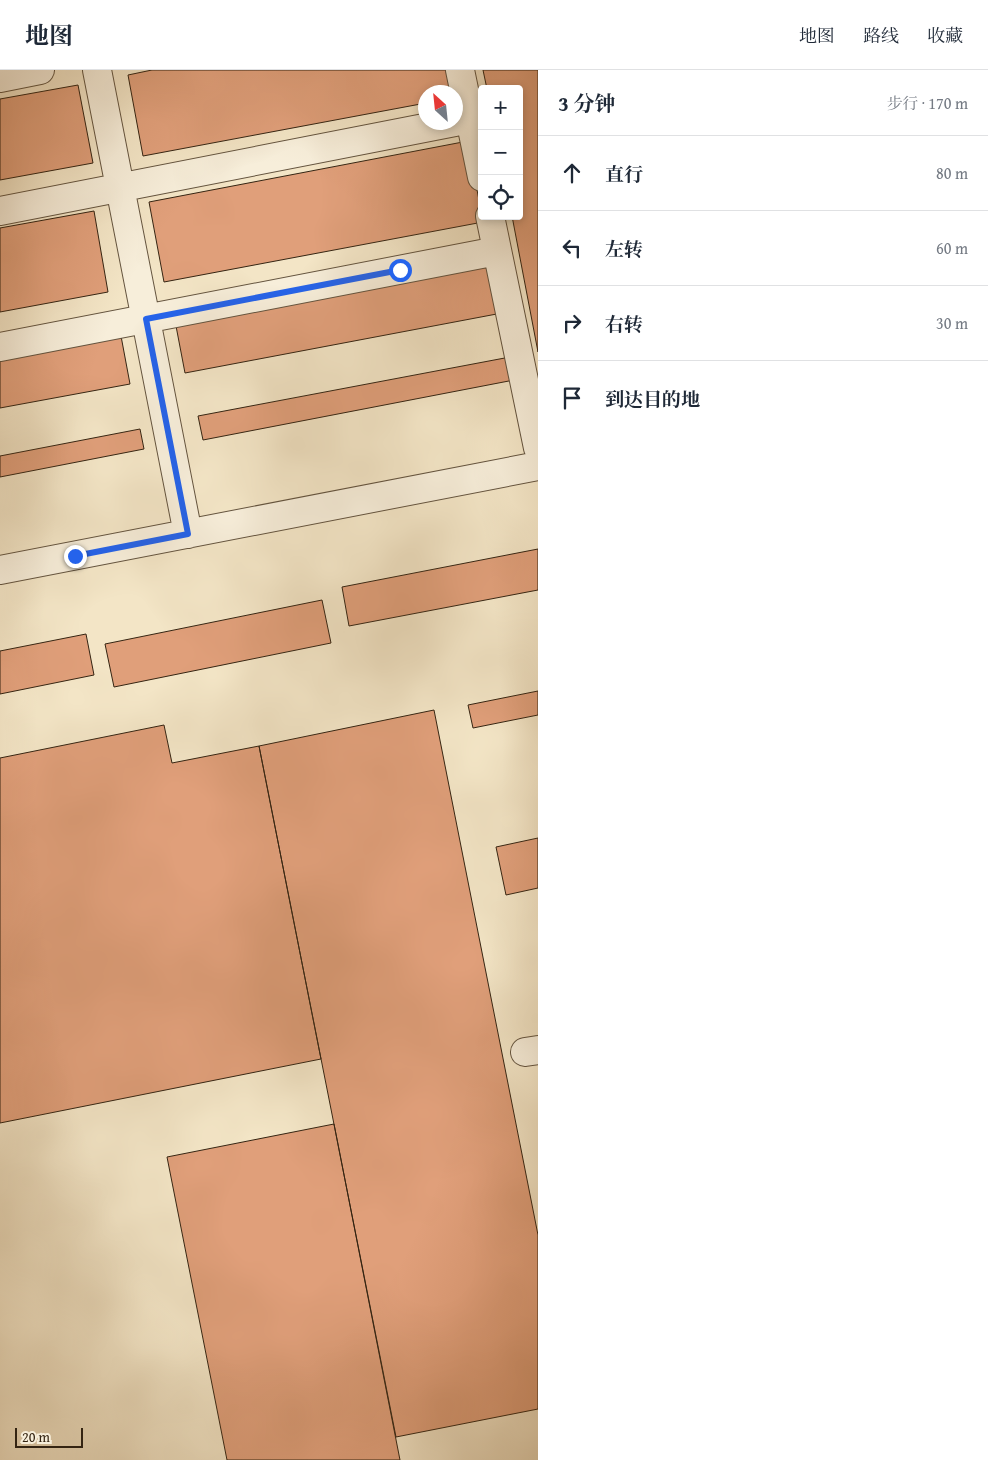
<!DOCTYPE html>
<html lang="zh">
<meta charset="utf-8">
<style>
body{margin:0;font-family:"Gentium Book Plus","Noto Serif SC",serif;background:#f2f2f3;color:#1f2937}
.controls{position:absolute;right:15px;top:15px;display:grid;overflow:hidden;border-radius:5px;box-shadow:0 2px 8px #0003}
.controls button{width:45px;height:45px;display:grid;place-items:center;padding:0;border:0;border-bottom:1px solid #e0e1e3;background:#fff;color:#1f2937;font:25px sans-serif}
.compass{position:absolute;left:418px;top:15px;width:45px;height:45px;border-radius:50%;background:#fff;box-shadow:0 2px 8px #0003;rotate:333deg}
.scale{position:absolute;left:15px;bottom:12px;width:68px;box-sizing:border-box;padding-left:5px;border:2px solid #342412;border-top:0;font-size:14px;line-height:18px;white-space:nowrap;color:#342412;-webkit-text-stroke:4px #f7eeda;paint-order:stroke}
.stop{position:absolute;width:15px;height:15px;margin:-11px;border:4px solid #2563eb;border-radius:50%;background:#fff}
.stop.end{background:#2563eb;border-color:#fff;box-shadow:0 1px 5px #0008}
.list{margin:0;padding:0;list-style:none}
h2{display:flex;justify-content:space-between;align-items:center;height:65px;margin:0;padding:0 20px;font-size:21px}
h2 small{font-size:16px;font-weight:400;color:#747a83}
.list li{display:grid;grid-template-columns:32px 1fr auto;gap:15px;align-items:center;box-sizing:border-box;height:75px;padding:0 20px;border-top:1px solid #e0e1e3}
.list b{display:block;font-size:19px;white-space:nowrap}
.list em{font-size:16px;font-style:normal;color:#747a83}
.icon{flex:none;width:28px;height:28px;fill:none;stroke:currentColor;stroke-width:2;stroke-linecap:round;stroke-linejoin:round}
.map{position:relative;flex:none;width:538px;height:1390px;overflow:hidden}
header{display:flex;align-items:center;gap:30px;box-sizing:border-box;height:70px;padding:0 25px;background:#fff;border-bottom:1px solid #e0e1e3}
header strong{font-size:24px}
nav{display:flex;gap:28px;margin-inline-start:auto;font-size:18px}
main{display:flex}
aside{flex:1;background:#fff}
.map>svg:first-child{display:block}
.building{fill:#e09f7a;stroke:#342412}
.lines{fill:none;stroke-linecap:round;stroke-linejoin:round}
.minor-casing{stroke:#64543f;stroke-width:30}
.minor{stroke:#f7eeda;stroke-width:28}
.route{stroke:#2563eb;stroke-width:6}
</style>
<header>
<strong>地图</strong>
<nav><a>地图</a><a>路线</a><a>收藏</a></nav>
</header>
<main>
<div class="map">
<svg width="538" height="1390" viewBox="0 0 538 1390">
<rect width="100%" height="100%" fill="#f3e5c6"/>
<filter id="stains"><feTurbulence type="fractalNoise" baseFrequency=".004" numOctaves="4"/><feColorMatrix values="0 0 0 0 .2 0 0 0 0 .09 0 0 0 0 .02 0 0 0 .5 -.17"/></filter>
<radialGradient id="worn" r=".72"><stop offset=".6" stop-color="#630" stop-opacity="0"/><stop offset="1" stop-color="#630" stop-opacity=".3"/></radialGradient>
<path class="building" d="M152,0H457L456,22H426V33L143,86L128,5Z
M483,0H538V282L512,146H519V19H487Z
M78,15L93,93L0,110V29Z
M468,71L483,152L164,212L149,132Z
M94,141L108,222L0,242V158Z
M493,195L502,243L185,303L176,256Z
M121,266L130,314L0,338V288Z
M510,287L514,310L203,370L198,346Z
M140,359L144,379L0,407V386Z
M538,479V520L349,556L342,517Z
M322,530L331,573L114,617L105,574Z
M86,564L94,605L0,624V581Z
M538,621V645L473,658L468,635Z
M434,640L538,1165V1339L396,1367L259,676Z
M164,655L172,693L259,676L321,989L0,1053V688Z
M538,768V818L506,825L496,777Z
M334,1054L400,1390H227L167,1087Z"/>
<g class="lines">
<g class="minor-casing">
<path id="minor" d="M97,0L188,464
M460,0L482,107
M0,8L40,0
M0,141L455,52
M490,146L538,378
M0,277L497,181
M0,500L538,396
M525,982L538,980"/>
</g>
<use href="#minor" class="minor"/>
</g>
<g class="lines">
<path class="route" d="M75,486L188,464L146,249L400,200"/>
</g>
<rect width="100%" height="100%" filter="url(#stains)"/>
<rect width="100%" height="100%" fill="url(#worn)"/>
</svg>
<div class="controls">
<button>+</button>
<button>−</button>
<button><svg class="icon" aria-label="locate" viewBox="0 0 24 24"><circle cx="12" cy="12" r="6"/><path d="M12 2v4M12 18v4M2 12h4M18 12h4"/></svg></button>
</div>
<svg class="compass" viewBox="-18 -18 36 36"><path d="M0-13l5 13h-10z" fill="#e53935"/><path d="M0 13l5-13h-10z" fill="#747a83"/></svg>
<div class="scale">20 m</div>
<div class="stop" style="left:400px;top:200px"></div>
<div class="stop end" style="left:75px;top:486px"></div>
</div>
<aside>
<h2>3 分钟<small>步行 · 170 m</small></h2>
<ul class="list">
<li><svg class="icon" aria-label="ahead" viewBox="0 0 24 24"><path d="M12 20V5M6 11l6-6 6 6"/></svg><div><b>直行</b></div><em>80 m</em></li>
<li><svg class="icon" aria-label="left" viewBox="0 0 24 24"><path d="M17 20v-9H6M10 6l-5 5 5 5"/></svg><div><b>左转</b></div><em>60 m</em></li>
<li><svg class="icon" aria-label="right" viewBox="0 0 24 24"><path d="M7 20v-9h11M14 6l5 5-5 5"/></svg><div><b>右转</b></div><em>30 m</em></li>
<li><svg class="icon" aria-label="arrive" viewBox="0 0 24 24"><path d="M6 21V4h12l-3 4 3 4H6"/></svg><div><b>到达目的地</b></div></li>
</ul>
</aside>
</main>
